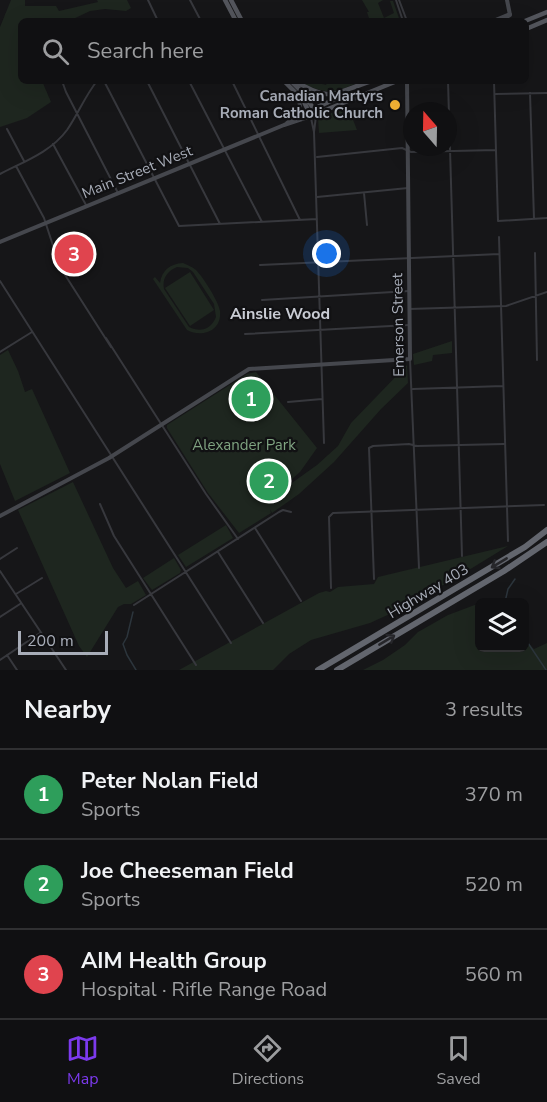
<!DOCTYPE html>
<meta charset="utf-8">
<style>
body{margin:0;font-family:"Nunito Sans",sans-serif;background:#19191b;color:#f1f3f6}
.controls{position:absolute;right:18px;bottom:18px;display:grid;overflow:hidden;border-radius:9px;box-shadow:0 6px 24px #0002}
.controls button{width:54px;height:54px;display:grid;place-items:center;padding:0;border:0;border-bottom:2px solid #303032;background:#101012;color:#f1f3f6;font:30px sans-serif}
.compass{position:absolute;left:403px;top:102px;width:54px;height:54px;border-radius:50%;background:#101012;box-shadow:0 6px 24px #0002;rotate:340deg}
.scale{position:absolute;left:18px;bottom:15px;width:90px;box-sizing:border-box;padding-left:6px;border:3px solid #a8adb8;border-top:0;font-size:16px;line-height:21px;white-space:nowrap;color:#a8adb8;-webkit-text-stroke:4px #111113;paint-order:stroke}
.you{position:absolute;left:327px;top:254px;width:21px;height:21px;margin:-15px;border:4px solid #fff;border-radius:50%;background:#1a73e8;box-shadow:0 0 0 9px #1a73e833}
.badge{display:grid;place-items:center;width:39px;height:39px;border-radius:50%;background:#7c3aed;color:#fff;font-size:20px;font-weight:700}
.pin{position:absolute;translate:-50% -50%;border:3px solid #fff;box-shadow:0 2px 6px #0006}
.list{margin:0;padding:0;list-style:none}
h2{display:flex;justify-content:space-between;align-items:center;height:78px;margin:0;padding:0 24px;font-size:26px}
h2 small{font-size:20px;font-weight:400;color:#9c9d9f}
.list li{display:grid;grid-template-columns:39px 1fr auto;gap:18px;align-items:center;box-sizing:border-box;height:90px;padding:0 24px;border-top:2px solid #303032}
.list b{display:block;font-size:22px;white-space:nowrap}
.list p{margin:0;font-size:20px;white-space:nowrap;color:#9c9d9f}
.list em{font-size:20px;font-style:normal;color:#9c9d9f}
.icon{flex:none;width:33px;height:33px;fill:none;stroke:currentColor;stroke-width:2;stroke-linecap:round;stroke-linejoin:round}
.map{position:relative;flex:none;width:547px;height:670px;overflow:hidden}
.search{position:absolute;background:#101012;box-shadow:0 6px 24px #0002;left:18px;right:18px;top:18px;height:66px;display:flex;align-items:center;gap:15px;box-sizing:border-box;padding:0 21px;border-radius:9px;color:#9c9d9f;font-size:22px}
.sheet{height:348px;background:#101012}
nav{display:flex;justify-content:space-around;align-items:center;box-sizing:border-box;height:84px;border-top:2px solid #303032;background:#101012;font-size:16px;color:#9c9d9f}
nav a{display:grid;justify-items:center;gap:3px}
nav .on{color:#7c3aed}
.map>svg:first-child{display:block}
.green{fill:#1e261f;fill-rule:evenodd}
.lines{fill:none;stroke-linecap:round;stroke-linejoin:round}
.stream{stroke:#2c353c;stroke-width:1.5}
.street{stroke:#37383d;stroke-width:2}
.secondary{stroke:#45474d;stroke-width:4}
.primary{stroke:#53555c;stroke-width:4.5}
.highway{stroke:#63666e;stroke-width:6}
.oneway{stroke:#26262a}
.poi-dot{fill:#f2b134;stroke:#111113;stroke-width:2}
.labels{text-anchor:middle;stroke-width:4.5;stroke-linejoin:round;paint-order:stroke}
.poi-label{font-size:15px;font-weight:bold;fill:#a8adb8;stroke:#111113;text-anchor:end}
.street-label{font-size:15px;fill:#a8adb8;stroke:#111113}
.park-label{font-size:15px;fill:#7fa381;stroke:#111113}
.neighbourhood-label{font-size:16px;font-weight:bold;fill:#c9ccd4;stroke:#111113}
</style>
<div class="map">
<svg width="547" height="670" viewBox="0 0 547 670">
<rect width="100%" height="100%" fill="#161618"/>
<path class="green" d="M11,0H25V6H56L59,11L98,2L97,0H127L131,8L126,11L105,9L90,11L69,21H21V81H42L51,102L27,118L0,127V27Z
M362,0H383L378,3L384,18L394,13L390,1H393L400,21H387L386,18L382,21H370L367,12H369Z
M297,81H311L326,85L328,81H346L347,83L361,81C331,95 326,94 297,81Z
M348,107L357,130L319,133L318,118Z
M183,263C187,265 193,267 196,270C203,277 219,302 220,311C222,331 202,338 187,330L153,279L155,277L160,283C162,270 170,264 183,263ZM177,267L188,268L193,272L214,304L216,317C211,329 201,333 189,327L164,289C162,279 167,271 177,267Z
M190,272L214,310L190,326L165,288Z
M452,341V353L433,355L432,361L414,365L413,354Z
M8,350L18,371L25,392L32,389L70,473L15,501L0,464V355Z
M407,365L408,383L381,409L334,462L299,494L272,513L270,509L271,513L239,533L208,493L167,428V425L247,374L256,372L317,448L300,472L268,500L317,465L338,446L351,423Z
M73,482L113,568L126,588L138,581L146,595L131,604H124L118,607L87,657L79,646L18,510Z
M226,525L233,538L186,567L178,555Z
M508,546L446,584L427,591L416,602L370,623L311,640L289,654L273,670H179L319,593L326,591L330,592L338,587L374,584L378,577Z
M174,558L181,570L180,573L152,590L143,578Z
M480,603V648H524L525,640L534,649L547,643V670H363L383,660L405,645L418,632L448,615Z"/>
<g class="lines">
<path class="stream" d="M505,602L508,589L515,579
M133,612L127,637L123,644L127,655L136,670
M524,637L546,670"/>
<path class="street" d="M148,0L158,21
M190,0L201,21
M396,0L403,21
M399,0L407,21
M62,81L66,92L118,193
M104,81L179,226L317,219
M147,81L220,224
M189,81L262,222
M232,81L300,220
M448,81L462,556
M494,81L498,221L547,218
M530,93L534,219
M496,94L547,93
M316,116L314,132L324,443
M311,118L314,132
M7,129L24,161
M53,144L86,205
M317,157L402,148L411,152L496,150
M16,166L44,218L60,267L111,347
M0,174C23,162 51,152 67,130C78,114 85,96 97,81
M364,193L367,225
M317,197L408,188
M499,237L508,541
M535,253L537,360
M260,265L499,254
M0,281L231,643
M262,300L409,291
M409,309L506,306L547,292
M245,334L409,325
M106,338L206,494L238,539
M0,352L32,332
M410,359L419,568
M413,389L503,386
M288,402L322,399
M100,504L114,536L196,665
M255,528L301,601
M218,552L263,623
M0,559L17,548
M0,571L66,670
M374,579L369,448L373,446L409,444L417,446L504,444
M331,588L329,517L333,513L544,505
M16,594L42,578
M134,605L279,512L283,510L291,512
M0,617L20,604
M7,655L17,670
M0,660L40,633"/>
<path class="secondary" d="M493,21L510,14
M500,21L510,15L507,0
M295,116L300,106L298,95
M287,123L293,118L309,111
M0,242L284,125L311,116
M0,516L109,458L249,369L410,359L407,81"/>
<path class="primary" d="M225,0L236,21
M231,0L242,21
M525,21L547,12
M526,29L547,20
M284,81L303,100L311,116L397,81
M291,81L303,93L315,111
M295,81C332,104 335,92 372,81
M309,111L346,94"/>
<path class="highway" d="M318,670L525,547L547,530
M337,670L504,571L547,542"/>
</g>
<defs><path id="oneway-shaft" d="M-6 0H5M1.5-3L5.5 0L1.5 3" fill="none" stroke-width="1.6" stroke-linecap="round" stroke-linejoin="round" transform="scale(1.5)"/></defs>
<g class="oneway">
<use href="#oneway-shaft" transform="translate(499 563) rotate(149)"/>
<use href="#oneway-shaft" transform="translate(387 640) rotate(-31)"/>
</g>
<circle class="poi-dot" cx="395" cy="105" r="6"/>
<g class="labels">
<g class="poi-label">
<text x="383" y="101">Canadian Martyrs<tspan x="383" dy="17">Roman Catholic Church</tspan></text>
</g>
<g class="street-label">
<text transform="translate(137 172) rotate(-22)" y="5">Main Street West</text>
<text transform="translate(398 325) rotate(-91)" y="5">Emerson Street</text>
<text transform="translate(428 591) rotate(-31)" y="5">Highway 403</text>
</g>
<g class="park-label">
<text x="244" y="450">Alexander Park</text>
</g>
<g class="neighbourhood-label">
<text x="280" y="319">Ainslie Wood</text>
</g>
</g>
</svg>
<div class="controls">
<button><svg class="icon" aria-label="layers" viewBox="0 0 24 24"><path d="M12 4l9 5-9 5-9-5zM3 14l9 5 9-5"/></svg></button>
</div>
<svg class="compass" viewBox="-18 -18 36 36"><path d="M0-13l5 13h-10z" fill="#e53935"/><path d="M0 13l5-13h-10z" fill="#9c9d9f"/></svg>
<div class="scale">200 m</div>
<div class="you"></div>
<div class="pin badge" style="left:251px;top:399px;background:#2e9e5b">1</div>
<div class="pin badge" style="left:269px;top:481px;background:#2e9e5b">2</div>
<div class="pin badge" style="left:74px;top:254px;background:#e0444e">3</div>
<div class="search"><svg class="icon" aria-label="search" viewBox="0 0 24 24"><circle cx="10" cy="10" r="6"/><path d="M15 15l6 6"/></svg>Search here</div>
</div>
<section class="sheet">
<h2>Nearby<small>3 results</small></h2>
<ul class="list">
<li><span class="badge" style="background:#2e9e5b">1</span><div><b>Peter Nolan Field</b><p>Sports</p></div><em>370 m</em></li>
<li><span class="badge" style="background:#2e9e5b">2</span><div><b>Joe Cheeseman Field</b><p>Sports</p></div><em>520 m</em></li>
<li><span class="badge" style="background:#e0444e">3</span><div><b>AIM Health Group</b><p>Hospital · Rifle Range Road</p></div><em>560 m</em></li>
</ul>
</section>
<nav>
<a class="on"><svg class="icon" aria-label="map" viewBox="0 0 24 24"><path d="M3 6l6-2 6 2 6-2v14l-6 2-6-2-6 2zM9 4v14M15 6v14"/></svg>Map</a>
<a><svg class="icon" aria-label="directions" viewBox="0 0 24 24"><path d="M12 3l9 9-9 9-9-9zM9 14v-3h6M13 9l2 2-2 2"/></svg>Directions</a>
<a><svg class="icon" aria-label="saved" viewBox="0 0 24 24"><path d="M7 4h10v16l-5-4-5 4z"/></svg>Saved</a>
</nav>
